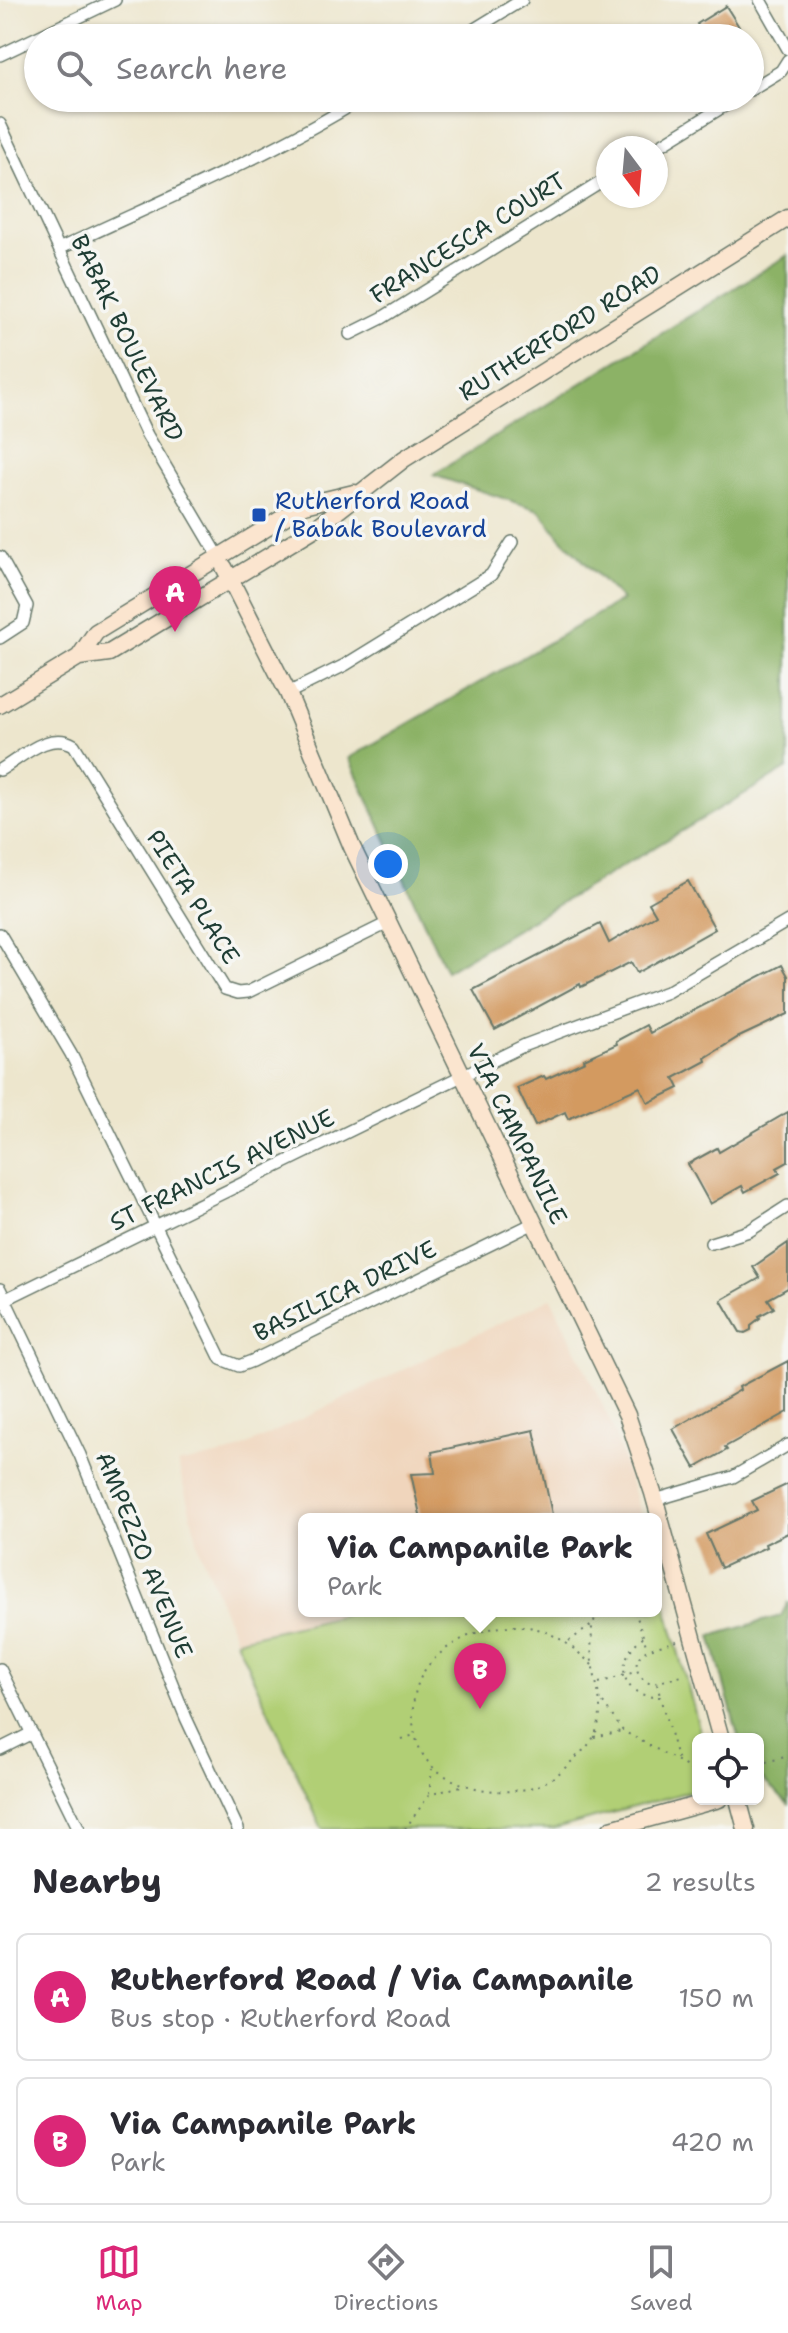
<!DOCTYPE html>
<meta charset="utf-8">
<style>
body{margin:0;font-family:"Shantell Sans",sans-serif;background:#f7f7f7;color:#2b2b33}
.controls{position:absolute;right:24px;bottom:24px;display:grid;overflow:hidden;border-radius:12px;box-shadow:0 2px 6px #0004}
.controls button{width:72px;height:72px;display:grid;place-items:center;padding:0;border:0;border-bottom:2px solid #e1e1e2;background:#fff;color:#2b2b33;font:40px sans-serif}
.compass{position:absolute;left:596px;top:136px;width:72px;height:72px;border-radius:50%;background:#fff;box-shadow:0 2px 6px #0004;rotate:164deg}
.you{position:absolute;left:388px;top:864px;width:28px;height:28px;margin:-20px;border:6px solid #fff;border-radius:50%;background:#1a73e8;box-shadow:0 0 0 12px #1a73e833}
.badge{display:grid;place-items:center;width:52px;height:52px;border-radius:50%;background:#db2777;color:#fff;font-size:26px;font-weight:700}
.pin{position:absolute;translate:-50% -66px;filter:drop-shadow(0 2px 4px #0008)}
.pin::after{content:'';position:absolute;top:42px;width:28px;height:24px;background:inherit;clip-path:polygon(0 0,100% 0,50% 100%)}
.popup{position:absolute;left:298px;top:1513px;width:364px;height:104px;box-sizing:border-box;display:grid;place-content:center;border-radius:12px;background:#fff;filter:drop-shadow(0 2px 6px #0005);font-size:26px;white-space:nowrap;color:#7c7c81}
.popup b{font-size:30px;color:#2b2b33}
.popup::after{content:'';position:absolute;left:50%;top:100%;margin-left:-16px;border:16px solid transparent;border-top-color:#fff}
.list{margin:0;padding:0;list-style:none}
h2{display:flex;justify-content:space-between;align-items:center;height:104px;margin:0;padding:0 32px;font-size:34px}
h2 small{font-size:26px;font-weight:400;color:#7c7c81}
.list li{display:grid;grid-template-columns:52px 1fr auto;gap:24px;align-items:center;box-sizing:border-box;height:128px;margin:0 16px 16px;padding:0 16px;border:2px solid #e1e1e2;border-radius:12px}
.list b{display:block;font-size:30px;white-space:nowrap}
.list p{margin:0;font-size:26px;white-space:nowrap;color:#7c7c81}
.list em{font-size:26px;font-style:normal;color:#7c7c81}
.icon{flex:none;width:44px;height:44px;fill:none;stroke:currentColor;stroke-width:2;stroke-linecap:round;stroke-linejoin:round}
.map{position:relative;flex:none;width:788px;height:1829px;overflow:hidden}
.search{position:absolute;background:#fff;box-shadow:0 2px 6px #0004;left:24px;right:24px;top:24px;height:88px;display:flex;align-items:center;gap:20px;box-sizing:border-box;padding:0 28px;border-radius:44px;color:#7c7c81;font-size:30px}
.sheet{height:392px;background:#fff}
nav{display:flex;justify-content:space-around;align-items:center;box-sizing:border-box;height:112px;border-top:2px solid #e1e1e2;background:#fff;font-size:22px;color:#7c7c81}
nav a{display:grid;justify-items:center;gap:4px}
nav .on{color:#db2777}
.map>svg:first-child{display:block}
.built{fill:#f0d5bc}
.green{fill:#b1cf75;stroke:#688654;stroke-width:2}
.forest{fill:#8cb266;stroke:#56784d;stroke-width:2}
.building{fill:#d39a60}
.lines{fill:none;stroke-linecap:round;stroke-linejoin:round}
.street-casing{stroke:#67786a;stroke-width:14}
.secondary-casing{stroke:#67786a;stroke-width:19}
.path{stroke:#67786a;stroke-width:2;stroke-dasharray:2 6;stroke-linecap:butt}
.street{stroke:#fff;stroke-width:11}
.secondary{stroke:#fbe5cf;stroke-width:16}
.transit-dot{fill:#1a4fb4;stroke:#f6f6f2;stroke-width:3}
.labels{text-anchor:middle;stroke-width:7;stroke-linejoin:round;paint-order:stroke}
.street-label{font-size:24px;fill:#1f3d34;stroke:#f6f6f2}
.transit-label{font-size:24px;fill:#164399;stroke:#f6f6f2;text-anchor:start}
</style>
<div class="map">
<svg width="788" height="1829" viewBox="0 0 788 1829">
<rect width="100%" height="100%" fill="#f6f6f2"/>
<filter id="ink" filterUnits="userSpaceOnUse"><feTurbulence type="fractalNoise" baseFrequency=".0125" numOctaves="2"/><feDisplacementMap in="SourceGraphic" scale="16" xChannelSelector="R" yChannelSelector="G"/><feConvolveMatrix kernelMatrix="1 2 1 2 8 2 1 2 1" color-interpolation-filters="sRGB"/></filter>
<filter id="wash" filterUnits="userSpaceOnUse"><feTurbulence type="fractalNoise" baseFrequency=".006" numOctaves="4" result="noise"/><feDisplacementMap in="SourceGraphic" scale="32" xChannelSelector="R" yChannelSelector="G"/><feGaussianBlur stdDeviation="1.8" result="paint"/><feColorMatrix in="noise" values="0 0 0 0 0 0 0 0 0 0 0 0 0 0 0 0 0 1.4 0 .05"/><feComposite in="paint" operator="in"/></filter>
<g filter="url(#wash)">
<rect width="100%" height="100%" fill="#ede6cd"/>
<path class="built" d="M551,1298L612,1425L642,1519H304V1611H360L236,1640L200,1551L178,1464L231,1453Z"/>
<path class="green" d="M656,1570L702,1739H698V1789L555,1829H322L236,1640L360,1611H656Z"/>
<path class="forest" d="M788,255V768L446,971L349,758L622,600L561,538L539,510L433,475Z
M788,1602V1804L758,1775V1739H739L711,1636L781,1616Z"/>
<g id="blocks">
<path class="building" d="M726,6L746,38H706L697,24Z
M688,881L715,929L637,973L631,962L581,987L580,984L495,1030L473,990L600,924L609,943L656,915L649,903Z
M782,965L788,976V1014L737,1038L705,1058L706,1061L674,1078L679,1088L648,1103L640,1087L568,1119L565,1112L535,1126L517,1088L544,1076L546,1079L585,1061L584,1059L617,1044L616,1041L646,1025L650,1033Z
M788,1112V1162L777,1168L780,1173L745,1192L742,1186L710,1204L688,1164L717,1148L719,1152Z
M788,1243V1288L768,1299L774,1308L759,1316L760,1318L751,1325V1330L745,1333L740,1332L721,1300L760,1278L753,1267Z
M788,1361V1412L725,1447L727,1450L695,1468L673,1429L740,1390L739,1387Z
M534,1430L553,1519H421L411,1474L435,1473L432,1452Z
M788,1484V1533L765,1544L766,1547L721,1568L706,1534L757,1510L752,1501Z"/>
</g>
</g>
<g filter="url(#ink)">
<use href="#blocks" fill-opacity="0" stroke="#67786a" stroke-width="2"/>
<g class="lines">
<g class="street-casing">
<path id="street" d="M760,0L788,49
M460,38L522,0
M0,55L115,0
M750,90L781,71L788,60
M0,124L147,435L222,562
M656,148L737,98
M59,249C161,201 267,157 363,98
M350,334L382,318L608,178
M0,557L27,606L23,623L0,638
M288,693L345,665L491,575L512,542
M0,770C22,757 49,730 74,745L225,989L238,993L248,992L388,923
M0,934L71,1054L221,1359L239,1366L252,1361L534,1223
M711,1243L749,1231L788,1206
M0,1289L80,1455L186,1718L238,1829
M0,1302L525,1045L667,992L788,921
M655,1500L733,1477L788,1445
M0,1669L79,1829
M0,1749L32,1733"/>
</g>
<g class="secondary-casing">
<path id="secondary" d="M224,567L288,693L352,847L627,1415L653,1493L721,1739
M79,657L109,653L317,527L404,459L788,218
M0,705L79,657L96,632L304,505L354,493
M738,1799L746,1829
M611,1829L719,1799"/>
</g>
<path class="path" d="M656,1569L657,1568
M635,1611L647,1648
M643,1637C613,1660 619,1698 660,1697L678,1761
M569,1641L592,1625L599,1611
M677,1641C668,1644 658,1646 650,1649C630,1657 634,1677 651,1684L686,1675
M592,1665C559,1633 530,1617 483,1631C463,1636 440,1650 427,1667C407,1693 407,1745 434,1768C463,1792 515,1800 549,1780C558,1775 565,1768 572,1761C579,1754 588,1747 593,1738C606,1714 598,1692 593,1668C590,1654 592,1638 592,1625
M599,1683L635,1672
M657,1684L660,1696
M603,1703L623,1731L678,1761L698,1775
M594,1737L622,1731
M402,1739L414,1735
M758,1764L785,1757L788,1760
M429,1794L432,1769
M405,1829L429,1795L461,1786"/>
<use href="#street" class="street"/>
<use href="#secondary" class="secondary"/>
</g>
</g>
<rect class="transit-dot" x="251" y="507" width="16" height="16" rx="4"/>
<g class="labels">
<g class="street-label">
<text transform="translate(468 238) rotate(-32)" y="8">FRANCESCA COURT</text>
<text transform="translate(560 333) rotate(-32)" y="8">RUTHERFORD ROAD</text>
<text transform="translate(127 338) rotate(64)" y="8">BABAK BOULEVARD</text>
<text transform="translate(193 897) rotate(58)" y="8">PIETA PLACE</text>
<text transform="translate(517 1134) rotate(64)" y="8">VIA CAMPANILE</text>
<text transform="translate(222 1170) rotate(-26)" y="8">ST FRANCIS AVENUE</text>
<text transform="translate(345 1291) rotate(-26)" y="8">BASILICA DRIVE</text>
<text transform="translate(144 1555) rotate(68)" y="8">AMPEZZO AVENUE</text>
</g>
<g class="transit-label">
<text x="275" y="509">Rutherford Road<tspan x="275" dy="28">/ Babak Boulevard</tspan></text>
</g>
</g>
</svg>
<div class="controls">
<button><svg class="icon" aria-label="locate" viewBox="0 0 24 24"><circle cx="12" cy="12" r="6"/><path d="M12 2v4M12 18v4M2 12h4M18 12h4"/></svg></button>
</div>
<svg class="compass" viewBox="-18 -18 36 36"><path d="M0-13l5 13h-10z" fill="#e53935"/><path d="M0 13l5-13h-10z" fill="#7c7c81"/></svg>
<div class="you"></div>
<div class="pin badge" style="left:175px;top:632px">A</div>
<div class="pin badge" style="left:480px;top:1709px">B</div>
<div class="popup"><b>Via Campanile Park</b>Park</div>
<div class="search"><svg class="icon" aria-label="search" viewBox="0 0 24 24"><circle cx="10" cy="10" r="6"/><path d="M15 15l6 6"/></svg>Search here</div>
</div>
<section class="sheet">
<h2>Nearby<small>2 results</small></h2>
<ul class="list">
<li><span class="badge">A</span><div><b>Rutherford Road / Via Campanile</b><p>Bus stop · Rutherford Road</p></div><em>150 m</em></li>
<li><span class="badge">B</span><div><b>Via Campanile Park</b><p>Park</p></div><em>420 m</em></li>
</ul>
</section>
<nav>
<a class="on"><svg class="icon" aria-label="map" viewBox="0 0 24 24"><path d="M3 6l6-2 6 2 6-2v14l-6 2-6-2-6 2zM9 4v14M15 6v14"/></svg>Map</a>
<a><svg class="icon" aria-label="directions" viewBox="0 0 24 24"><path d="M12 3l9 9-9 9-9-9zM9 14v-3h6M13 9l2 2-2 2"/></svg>Directions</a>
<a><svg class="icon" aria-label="saved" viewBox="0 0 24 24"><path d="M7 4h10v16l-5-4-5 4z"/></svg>Saved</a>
</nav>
